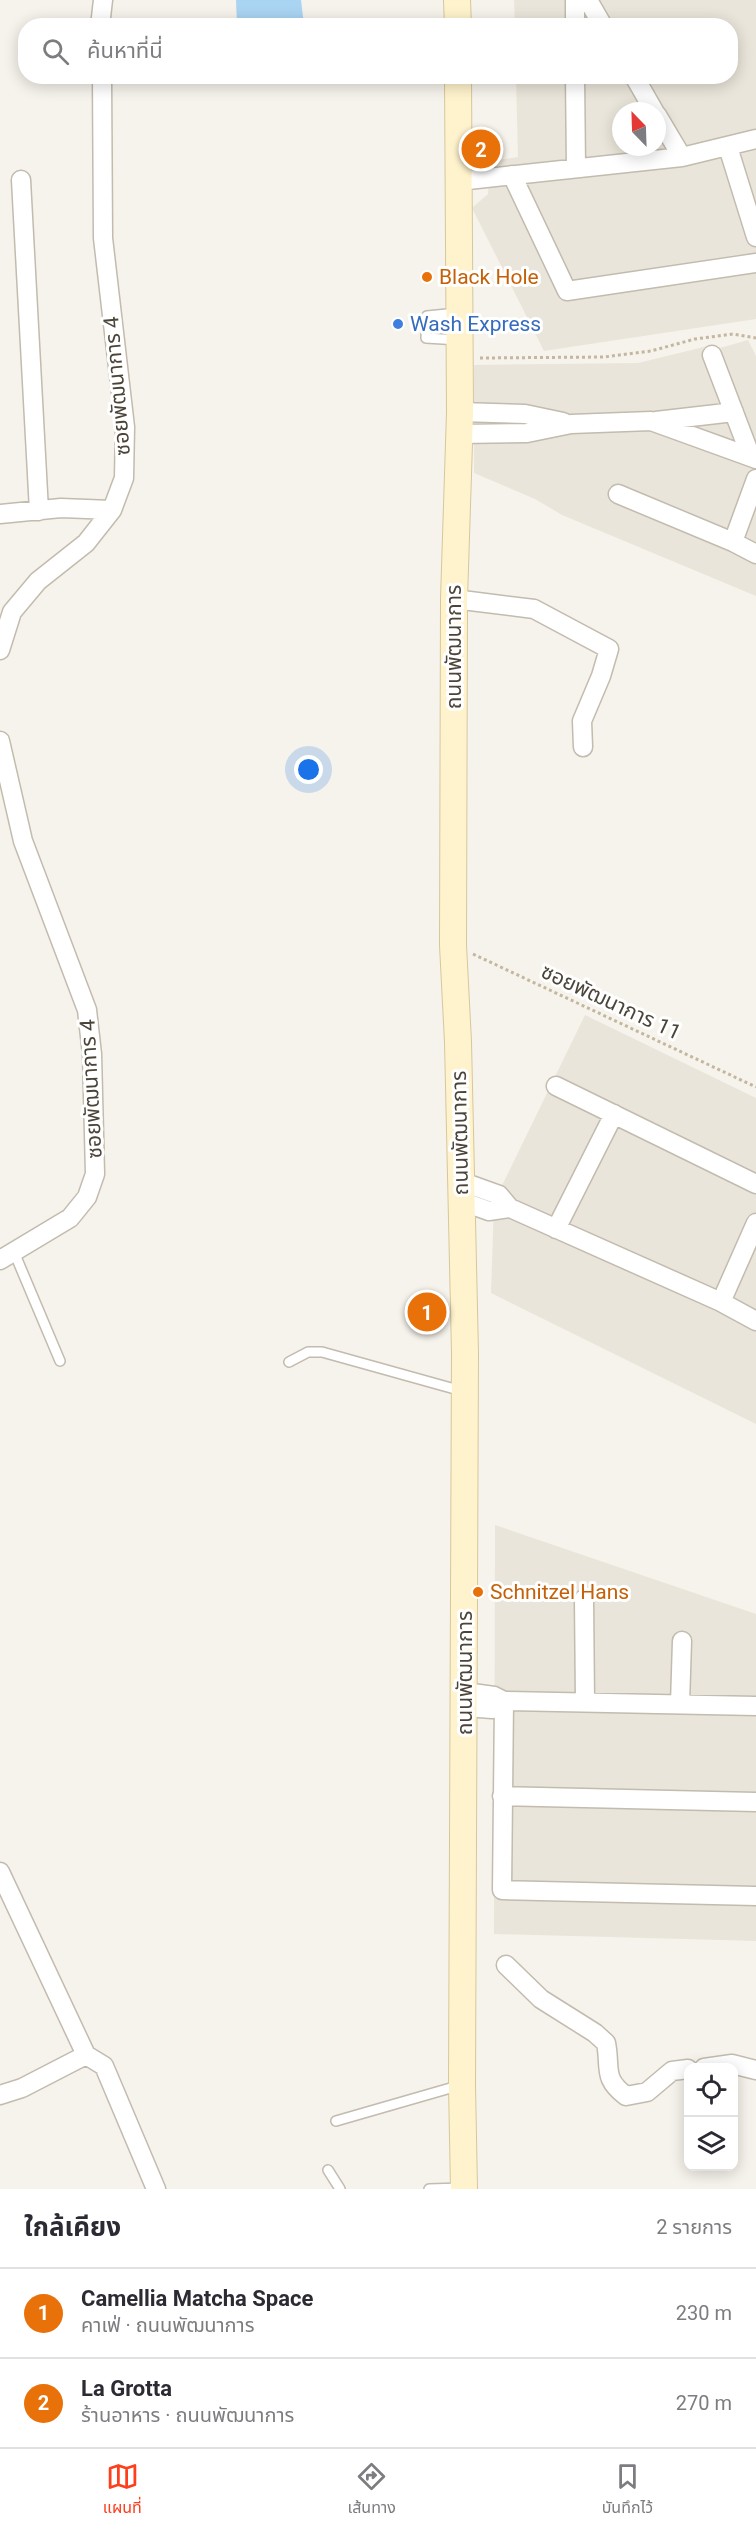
<!DOCTYPE html>
<html lang="th">
<meta charset="utf-8">
<style>
body{margin:0;font-family:Roboto,"Noto Sans Thai",sans-serif;background:#f7f7f7;color:#2b2b33}
.controls{position:absolute;right:18px;bottom:18px;display:grid;overflow:hidden;border-radius:12px;box-shadow:0 3px 15px #0003}
.controls button{width:54px;height:54px;display:grid;place-items:center;padding:0;border:0;border-bottom:2px solid #e1e1e2;background:#fff;color:#2b2b33;font:30px sans-serif}
.compass{position:absolute;left:612px;top:102px;width:54px;height:54px;border-radius:50%;background:#fff;box-shadow:0 3px 15px #0003;rotate:337deg}
.you{position:absolute;left:309px;top:770px;width:21px;height:21px;margin:-15px;border:4px solid #fff;border-radius:50%;background:#1a73e8;box-shadow:0 0 0 9px #1a73e833}
.badge{display:grid;place-items:center;width:39px;height:39px;border-radius:50%;background:#fc3f1d;color:#fff;font-size:20px;font-weight:700}
.pin{position:absolute;translate:-50% -50%;border:3px solid #fff;box-shadow:0 2px 6px #0006}
.list{margin:0;padding:0;list-style:none}
h2{display:flex;justify-content:space-between;align-items:center;height:78px;margin:0;padding:0 24px;font-size:26px}
h2 small{font-size:20px;font-weight:400;color:#7c7c81}
.list li{display:grid;grid-template-columns:39px 1fr auto;gap:18px;align-items:center;box-sizing:border-box;height:90px;padding:0 24px;border-top:2px solid #e1e1e2}
.list b{display:block;font-size:22px;white-space:nowrap}
.list p{margin:0;font-size:20px;white-space:nowrap;color:#7c7c81}
.list em{font-size:20px;font-style:normal;color:#7c7c81}
.icon{flex:none;width:33px;height:33px;fill:none;stroke:currentColor;stroke-width:2;stroke-linecap:round;stroke-linejoin:round}
.map{position:relative;flex:none;width:756px;height:2189px;overflow:hidden}
.search{position:absolute;background:#fff;box-shadow:0 3px 15px #0003;left:18px;right:18px;top:18px;height:66px;display:flex;align-items:center;gap:15px;box-sizing:border-box;padding:0 21px;border-radius:24px;color:#7c7c81;font-size:22px}
.sheet{height:258px;background:#fff}
nav{display:flex;justify-content:space-around;align-items:center;box-sizing:border-box;height:84px;border-top:2px solid #e1e1e2;background:#fff;font-size:16px;color:#7c7c81}
nav a{display:grid;justify-items:center;gap:3px}
nav .on{color:#fc3f1d}
.map>svg:first-child{display:block}
.residential{fill:#eae5da;fill-rule:evenodd}
.water{fill:#a9d4f2}
.lines{fill:none;stroke-linecap:round;stroke-linejoin:round}
.lane-casing{stroke:#c2bbae;stroke-width:12}
.street-casing{stroke:#c2bbae;stroke-width:21}
.secondary-casing{stroke:#d6c79b;stroke-width:28}
.path{stroke:#c4b79f;stroke-width:3;stroke-dasharray:3 3;stroke-linecap:butt}
.lane{stroke:#fff;stroke-width:9}
.street{stroke:#fff;stroke-width:18}
.secondary{stroke:#fff3cd;stroke-width:26}
.food-dot{fill:#e8710a;stroke:#fff;stroke-width:2}
.shop-dot{fill:#3f7fe0;stroke:#fff;stroke-width:2}
.labels{text-anchor:middle;stroke-width:6;stroke-linejoin:round;paint-order:stroke}
.food-label{font-size:21px;fill:#c56008;stroke:#fff;text-anchor:start}
.shop-label{font-size:21px;fill:#366cbe;stroke:#fff;text-anchor:start}
.street-label{font-size:21px;fill:#4b4439;stroke:#fff}
</style>
<div class="map">
<svg width="756" height="2189" viewBox="0 0 756 2189">
<rect width="100%" height="100%" fill="#f6f3ec"/>
<path class="residential" d="M514,0H756V319L544,351L472,208L488,194L490,161L518,157L516,77L730,76V26L515,25ZM621,111H657V147H621Z
M748,340L756,356V596L562,515L535,499L474,473V365L638,363L712,345L720,348Z
M585,1015L756,1098V1424L491,1293L494,1202Z
M495,1525L756,1614V1941L494,1934Z"/>
<path class="water" d="M236,0H301L304,25H237Z"/>
<g class="lines">
<g class="lane-casing">
<path id="lane" d="M457,313L427,316L426,338L459,340
M14,1252L60,1361
M289,1362L308,1352H322L462,1391
M336,2121L461,2085
M328,2170L340,2189
M429,2189L462,2188"/>
</g>
<g class="street-casing">
<path id="street" d="M575,0V26
M588,0L603,26
M100,26L103,0
M575,76L576,168
M634,76L654,111
M657,115L682,157
M728,147L756,237
M512,175L567,291L756,263
M21,180L39,511
M459,181L682,157L756,139
M712,355L751,457
M460,412L525,414L563,422
M656,421L734,412
M459,434L527,433L571,424L651,421L756,459
M756,479L733,542L756,554
M618,494L733,542
M0,514L61,508L112,510
M454,599L534,609L609,649L601,676L582,721L583,747
M0,650L12,612L38,581L86,543L112,510L124,478L125,427L103,238L102,76
M0,741L23,841L87,1010L92,1054L95,1174L87,1197L70,1218L0,1260
M556,1086L756,1184
M460,1181L499,1195L510,1208L489,1211L461,1201
M510,1208L721,1302L756,1321
M556,1229L614,1114
M721,1302L756,1223
M584,1599L585,1702
M680,1704L682,1641
M756,1706L504,1701L502,1890L756,1896
M465,1707L492,1709L504,1701L494,1696L465,1692
M502,1796L756,1802
M0,1872L86,2055
M506,1965L541,1999L595,2033L606,2043C611,2068 602,2078 626,2096L647,2092L672,2071L688,2069
M704,2068L732,2064L756,2070
M0,2095L22,2088L86,2055L104,2066L156,2189"/>
</g>
<g class="secondary-casing">
<path id="secondary" d="M457,0L458,26
M458,76L460,412L454,599L453,945L458,1042L465,1353L462,2085L464,2189"/>
</g>
<path class="path" d="M480,358L604,357L651,351L695,339L733,334L756,338
M473,954L756,1087"/>
<use href="#lane" class="lane"/>
<use href="#street" class="street"/>
<use href="#secondary" class="secondary"/>
</g>
<g class="food-dot">
<circle cx="427" cy="277" r="6"/>
<circle cx="478" cy="1592" r="6"/>
</g>
<circle class="shop-dot" cx="398" cy="324" r="6"/>
<g class="labels">
<g class="food-label">
<text x="439" y="284">Black Hole</text>
<text x="490" y="1599">Schnitzel Hans</text>
</g>
<g class="shop-label">
<text x="410" y="331">Wash Express</text>
</g>
<g class="street-label">
<text transform="translate(117 386) rotate(-95)" y="7">ซอยพัฒนาการ 4</text>
<text transform="translate(454 647) rotate(-90)" y="7">ถนนพัฒนาการ</text>
<text transform="translate(611 1002) rotate(25)" y="7">ซอยพัฒนาการ 11</text>
<text transform="translate(91 1089) rotate(-93)" y="7">ซอยพัฒนาการ 4</text>
<text transform="translate(460 1133) rotate(-91)" y="7">ถนนพัฒนาการ</text>
<text transform="translate(465 1673) rotate(-90)" y="7">ถนนพัฒนาการ</text>
</g>
</g>
</svg>
<div class="controls">
<button><svg class="icon" aria-label="locate" viewBox="0 0 24 24"><circle cx="12" cy="12" r="6"/><path d="M12 2v4M12 18v4M2 12h4M18 12h4"/></svg></button>
<button><svg class="icon" aria-label="layers" viewBox="0 0 24 24"><path d="M12 4l9 5-9 5-9-5zM3 14l9 5 9-5"/></svg></button>
</div>
<svg class="compass" viewBox="-18 -18 36 36"><path d="M0-13l5 13h-10z" fill="#e53935"/><path d="M0 13l5-13h-10z" fill="#7c7c81"/></svg>
<div class="you"></div>
<div class="pin badge" style="left:427px;top:1312px;background:#e8710a">1</div>
<div class="pin badge" style="left:481px;top:149px;background:#e8710a">2</div>
<div class="search"><svg class="icon" aria-label="search" viewBox="0 0 24 24"><circle cx="10" cy="10" r="6"/><path d="M15 15l6 6"/></svg>ค้นหาที่นี่</div>
</div>
<section class="sheet">
<h2>ใกล้เคียง<small>2 รายการ</small></h2>
<ul class="list">
<li><span class="badge" style="background:#e8710a">1</span><div><b>Camellia Matcha Space</b><p>คาเฟ่ · ถนนพัฒนาการ</p></div><em>230 m</em></li>
<li><span class="badge" style="background:#e8710a">2</span><div><b>La Grotta</b><p>ร้านอาหาร · ถนนพัฒนาการ</p></div><em>270 m</em></li>
</ul>
</section>
<nav>
<a class="on"><svg class="icon" aria-label="map" viewBox="0 0 24 24"><path d="M3 6l6-2 6 2 6-2v14l-6 2-6-2-6 2zM9 4v14M15 6v14"/></svg>แผนที่</a>
<a><svg class="icon" aria-label="directions" viewBox="0 0 24 24"><path d="M12 3l9 9-9 9-9-9zM9 14v-3h6M13 9l2 2-2 2"/></svg>เส้นทาง</a>
<a><svg class="icon" aria-label="saved" viewBox="0 0 24 24"><path d="M7 4h10v16l-5-4-5 4z"/></svg>บันทึกไว้</a>
</nav>
